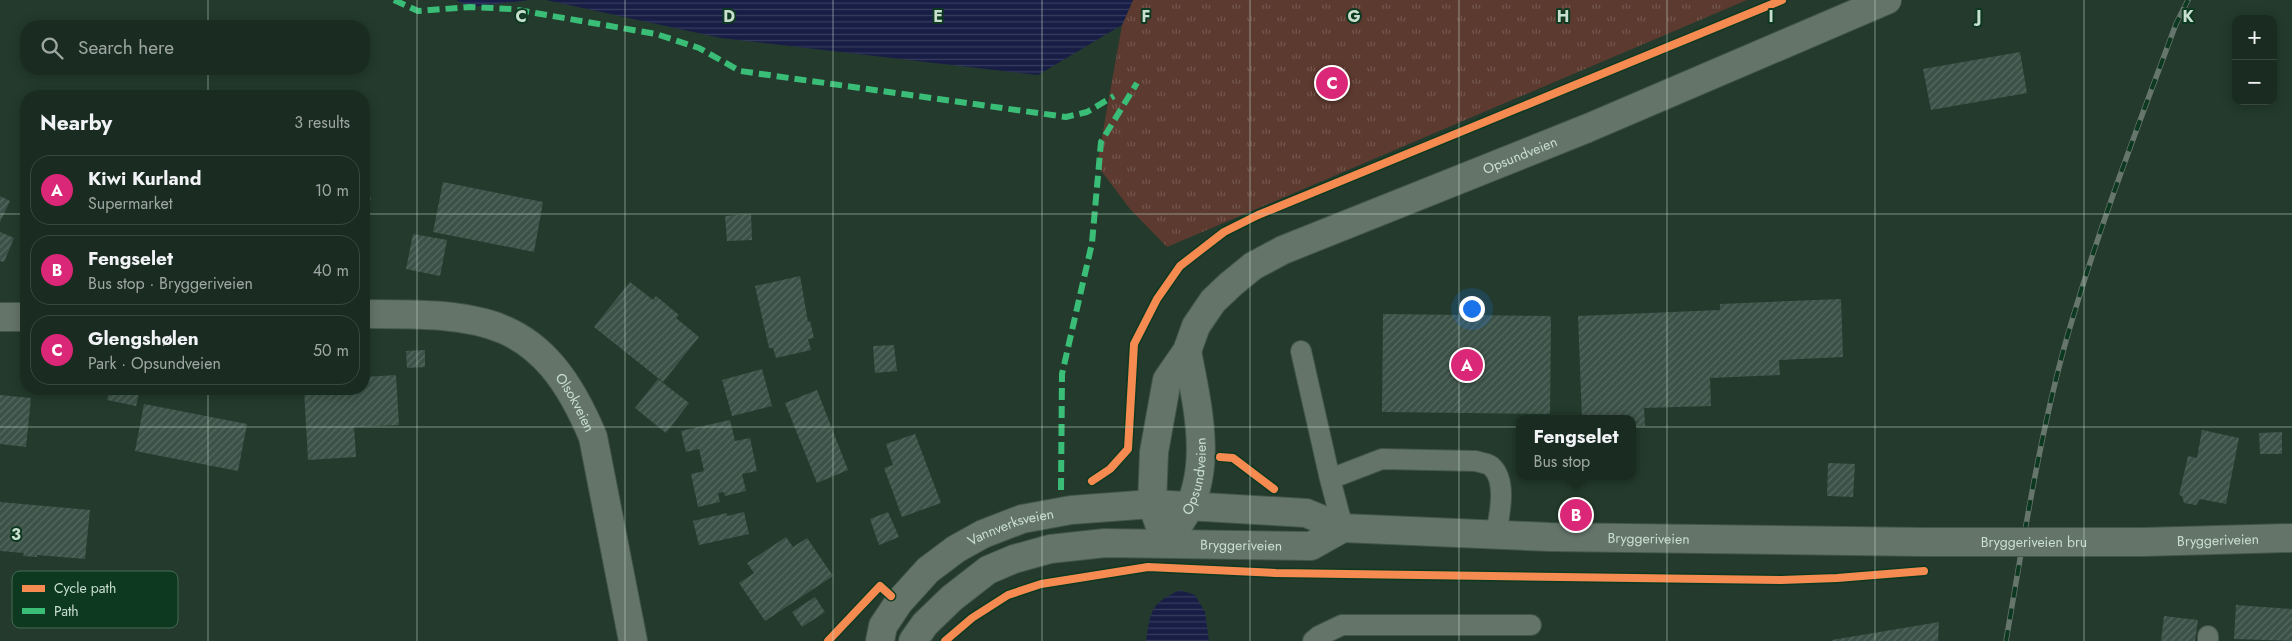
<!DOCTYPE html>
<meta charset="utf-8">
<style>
body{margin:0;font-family:Jost,sans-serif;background:#27382e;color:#f1f3f6}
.controls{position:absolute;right:15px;top:15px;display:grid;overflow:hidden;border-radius:10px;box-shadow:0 2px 12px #0003}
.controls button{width:45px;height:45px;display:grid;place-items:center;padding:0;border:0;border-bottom:1px solid #38483f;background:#1a2c21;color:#f1f3f6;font:25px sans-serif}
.you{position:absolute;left:1471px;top:308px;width:18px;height:18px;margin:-12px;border:4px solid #fff;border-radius:50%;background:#1a73e8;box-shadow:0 0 0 8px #1a73e833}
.badge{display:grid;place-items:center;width:32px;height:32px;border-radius:50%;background:#db2777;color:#fff;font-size:16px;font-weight:700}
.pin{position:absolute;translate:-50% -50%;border:2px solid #fff;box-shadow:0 1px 5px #0006}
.popup{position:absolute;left:1516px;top:415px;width:120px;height:65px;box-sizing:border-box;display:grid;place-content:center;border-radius:10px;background:#1a2c21;filter:drop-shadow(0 1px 4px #0005);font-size:16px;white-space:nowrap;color:#9fa7a5}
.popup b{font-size:19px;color:#f1f3f6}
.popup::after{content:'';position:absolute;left:50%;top:100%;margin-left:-10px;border:10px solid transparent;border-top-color:#1a2c21}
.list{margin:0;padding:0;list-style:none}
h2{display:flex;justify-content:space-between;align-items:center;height:65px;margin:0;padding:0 20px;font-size:21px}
h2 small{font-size:16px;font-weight:400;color:#9fa7a5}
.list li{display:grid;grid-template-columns:32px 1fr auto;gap:15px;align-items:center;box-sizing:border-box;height:70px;margin:0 10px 10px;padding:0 10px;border:1px solid #38483f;border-radius:20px}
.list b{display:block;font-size:19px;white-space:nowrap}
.list p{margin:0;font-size:16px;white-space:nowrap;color:#9fa7a5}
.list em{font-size:16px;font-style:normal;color:#9fa7a5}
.icon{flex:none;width:28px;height:28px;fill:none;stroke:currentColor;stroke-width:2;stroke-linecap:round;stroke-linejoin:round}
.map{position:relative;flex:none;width:2292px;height:641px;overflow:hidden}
.search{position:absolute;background:#1a2c21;box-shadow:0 2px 12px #0003;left:20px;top:20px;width:350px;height:55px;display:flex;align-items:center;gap:12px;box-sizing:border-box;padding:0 18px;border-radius:20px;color:#9fa7a5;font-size:19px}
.panel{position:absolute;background:#1a2c21;box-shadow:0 2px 12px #0003;left:20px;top:90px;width:350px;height:305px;border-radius:20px}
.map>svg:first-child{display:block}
.park{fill:url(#park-tufts)}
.water{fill:url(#water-rules)}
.building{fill:url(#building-hatch)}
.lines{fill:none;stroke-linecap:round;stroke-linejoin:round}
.lane-casing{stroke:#425549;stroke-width:22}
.street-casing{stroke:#425549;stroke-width:30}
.secondary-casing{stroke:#425549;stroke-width:30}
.lane{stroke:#647469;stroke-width:20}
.street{stroke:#647469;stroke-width:28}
.secondary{stroke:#647469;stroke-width:28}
.rail-casing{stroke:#67766d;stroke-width:5.5}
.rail{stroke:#0e3921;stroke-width:4;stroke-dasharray:11;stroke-linecap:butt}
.secondary-bridge-casing{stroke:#425549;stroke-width:30;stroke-linecap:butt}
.secondary-bridge{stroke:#647469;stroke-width:28}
.quiet{stroke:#3abd76;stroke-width:6;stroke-dasharray:12 6;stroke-linecap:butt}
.cycleway-casing{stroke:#0e3921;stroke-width:11}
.cycleway{stroke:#f68b52;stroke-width:8}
.grid{fill:none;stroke:#c9dfcf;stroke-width:1;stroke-opacity:0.55}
.labels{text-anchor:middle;stroke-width:4;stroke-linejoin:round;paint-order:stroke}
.street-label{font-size:14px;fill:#c9dfcf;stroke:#0e3921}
.key{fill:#0e3921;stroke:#466b55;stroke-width:1}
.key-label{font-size:14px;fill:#c9dfcf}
.grid-label{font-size:16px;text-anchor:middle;font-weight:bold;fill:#c9dfcf;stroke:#0e3921;stroke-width:4;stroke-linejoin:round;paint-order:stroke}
</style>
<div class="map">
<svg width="2292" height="641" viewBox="0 0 2292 641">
<defs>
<pattern id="park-tufts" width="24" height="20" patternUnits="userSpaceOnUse" patternTransform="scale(1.25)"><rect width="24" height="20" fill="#5d3a2f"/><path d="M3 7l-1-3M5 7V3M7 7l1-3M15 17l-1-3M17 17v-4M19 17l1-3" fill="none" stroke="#73564c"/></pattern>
<pattern id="water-rules" width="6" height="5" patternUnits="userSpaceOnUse" patternTransform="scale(1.25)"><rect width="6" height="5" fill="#171d45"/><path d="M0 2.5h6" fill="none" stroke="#373d5f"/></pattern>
<pattern id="building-hatch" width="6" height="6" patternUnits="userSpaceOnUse" patternTransform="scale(1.25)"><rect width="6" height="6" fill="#3c5248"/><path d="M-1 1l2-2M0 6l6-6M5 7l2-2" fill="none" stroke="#576a61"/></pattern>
</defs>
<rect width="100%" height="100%" fill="#233a2c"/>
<path class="park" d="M1133,0H1747L1167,247L1130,209L1097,165L1122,25Z"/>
<path class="water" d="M456,0H529L470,7Z
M546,0H1133L1122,25L1038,75L721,38Z
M1180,590L1195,595L1205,612L1209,641H1146C1151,610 1150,604 1180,590Z"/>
<path class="building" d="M2020,52L2027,93L1931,110L1923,69Z
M443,182L543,202L534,252L433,232Z
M0,196L10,201L0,222Z
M364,196L371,197L365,227H364Z
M751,214L752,240L727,241L725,216Z
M0,232L14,238L4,262L0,261Z
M413,234L447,240L440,276L406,269Z
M800,276L808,322L810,321L814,338L808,339L811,350L776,358L773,348H769L755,286Z
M630,282L653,300L656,296L679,315L676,318L699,337L663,382L594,327Z
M1841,299L1843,357L1779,360L1780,375L1710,378L1711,406L1644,408L1645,426L1632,427V419H1582L1578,316L1720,310V304Z
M1383,314L1550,316L1551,320L1550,414L1382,412Z
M894,345L897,371L875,373L873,346Z
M425,350V367L407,368L406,351Z
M762,369L772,406L732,416L722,380Z
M396,375L399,425L354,427L356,457L308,460L304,389H364V377Z
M658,379L689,403L666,433L635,408Z
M110,389H140L136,406L107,400Z
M817,390L848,470L817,483L785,403Z
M0,395L31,398L26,447L0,444Z
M144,404L247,424L238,471L135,451Z
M730,420L735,441L750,438L757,471L742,474L746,491L725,496L724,492L718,493L720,502L698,507L691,474L704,471L699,449L686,452L681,431Z
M2202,430L2239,438L2226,504L2200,499L2196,505L2184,503L2182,496L2179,495L2188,456L2197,458Z
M2282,432V454H2260L2259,433Z
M915,434L941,503L902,517L884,468L893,465L886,444Z
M1828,463L1855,464L1853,497L1827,496Z
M0,502L90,510L85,559L37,555V557L23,556L24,553L0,551Z
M744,512L749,534L699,545L693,521L727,513V516Z
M888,512L899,537L879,545L870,519Z
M786,537L793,547L807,538L833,576L765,621L739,583L754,573L747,563Z
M815,597L825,612L802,627L792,612Z
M2236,605L2292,609V641L2234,639Z
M2164,616L2198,620L2195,641H2161Z
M1939,622L1938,641H1832V640Z"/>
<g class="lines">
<g class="lane-casing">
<path id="lane" d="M1301,351L1330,479L1343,528
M1330,479L1382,459L1476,461C1481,463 1487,463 1491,466C1508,481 1499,516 1496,535
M1313,641L1319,636L1342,625H1531
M2208,641V636"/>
</g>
<g class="street-casing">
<g id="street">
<path id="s1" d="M364,314C483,314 542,315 593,437L633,641"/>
<path d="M0,317H26"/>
</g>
</g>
<g class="secondary-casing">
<g id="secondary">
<path id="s2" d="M1181,521C1215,473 1197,404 1187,351"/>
<path id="s3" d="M2143,542L2292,538"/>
<path id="s4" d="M1166,543L1152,504L1154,452L1167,380L1187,351L1196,326L1213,301L1231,284L1253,266L1283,250L1588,128L1887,0"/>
<path id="s5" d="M880,641L883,626L899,602L928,570L956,549L983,534L1022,519L1071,510L1152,504L1306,513L1343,528L1550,537L1924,542"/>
<path id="s6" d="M913,641L925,624L952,598L988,570L1014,559L1050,549L1105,543L1311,546L1343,528"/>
</g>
</g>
<use href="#lane" class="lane"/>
<use href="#street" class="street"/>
<use href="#secondary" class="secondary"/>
<g class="rail-casing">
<path id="rail" d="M2006,641C2023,543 2038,444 2064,348C2095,238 2136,131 2176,24L2188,0"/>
</g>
<use href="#rail" class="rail"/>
<g class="secondary-bridge-casing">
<g id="secondary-bridge">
<path id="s7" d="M1924,542H2143"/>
</g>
</g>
<use href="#secondary-bridge" class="secondary-bridge"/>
<path class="quiet" d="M394,0L418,11L470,7L512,9L656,34L699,48L740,71L1066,117L1087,112L1114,96
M1061,490L1062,374L1092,243L1101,142L1137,83"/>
<g class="cycleway-casing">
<path id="cycleway" d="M1220,457L1233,458L1274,489
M1092,481L1110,469L1128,449L1134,344L1157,299L1180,266L1224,232L1258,215L1782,0
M828,641L880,586L891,596
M945,641L972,618L1008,595L1041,584L1148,567L1276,573L1781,580L1837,578L1924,571"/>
</g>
<use href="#cycleway" class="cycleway"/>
</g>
<path class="grid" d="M208,0V26M417,0V641M625,0V641M833,0V641M1042,0V641M1250,0V641M1459,0V641M1667,0V641M1875,0V641M2084,0V641M208,69V96M0,214H26M364,214H2292M208,389V641M0,427H2292"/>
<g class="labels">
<g class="street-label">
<text dy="5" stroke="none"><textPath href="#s4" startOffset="601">Opsundveien</textPath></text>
<text dy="5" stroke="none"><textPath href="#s1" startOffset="246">Olsokveien</textPath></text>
<text dy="5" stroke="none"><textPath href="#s2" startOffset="48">Opsundveien</textPath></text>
<text dy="5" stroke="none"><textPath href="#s5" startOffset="182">Vannverksveien</textPath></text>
<text dy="5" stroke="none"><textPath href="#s5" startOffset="826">Bryggeriveien</textPath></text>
<text dy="5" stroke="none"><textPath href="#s3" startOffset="75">Bryggeriveien</textPath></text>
<text dy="5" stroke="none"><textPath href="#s7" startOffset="110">Bryggeriveien bru</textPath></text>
<text dy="5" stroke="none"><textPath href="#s6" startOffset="361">Bryggeriveien</textPath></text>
</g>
</g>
<rect x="12" y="571" width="166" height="57" rx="8" class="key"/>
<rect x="22" y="585" width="23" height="7" fill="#f68b52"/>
<rect x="22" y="608" width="23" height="6" fill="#3abd76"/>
<g class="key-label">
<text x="54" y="593">Cycle path</text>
<text x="54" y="616">Path</text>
</g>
<g class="grid-label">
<text x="521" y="22">C</text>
<text x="729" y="22">D</text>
<text x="938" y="22">E</text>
<text x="1146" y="22">F</text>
<text x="1354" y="22">G</text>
<text x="1563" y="22">H</text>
<text x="1771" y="22">I</text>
<text x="1979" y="22">J</text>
<text x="2188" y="22">K</text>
<text x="16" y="540">3</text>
</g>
</svg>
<div class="controls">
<button>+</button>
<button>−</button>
</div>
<div class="you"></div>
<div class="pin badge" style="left:1467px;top:365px">A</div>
<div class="pin badge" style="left:1576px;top:515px">B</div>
<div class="popup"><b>Fengselet</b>Bus stop</div>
<div class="pin badge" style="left:1332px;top:83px">C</div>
<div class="search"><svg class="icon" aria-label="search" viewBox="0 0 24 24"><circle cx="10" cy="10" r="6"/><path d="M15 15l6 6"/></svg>Search here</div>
<section class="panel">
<h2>Nearby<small>3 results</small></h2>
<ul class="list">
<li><span class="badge">A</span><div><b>Kiwi Kurland</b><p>Supermarket</p></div><em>10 m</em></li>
<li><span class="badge">B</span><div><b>Fengselet</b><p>Bus stop · Bryggeriveien</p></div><em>40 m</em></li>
<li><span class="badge">C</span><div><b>Glengshølen</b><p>Park · Opsundveien</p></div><em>50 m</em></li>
</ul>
</section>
</div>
